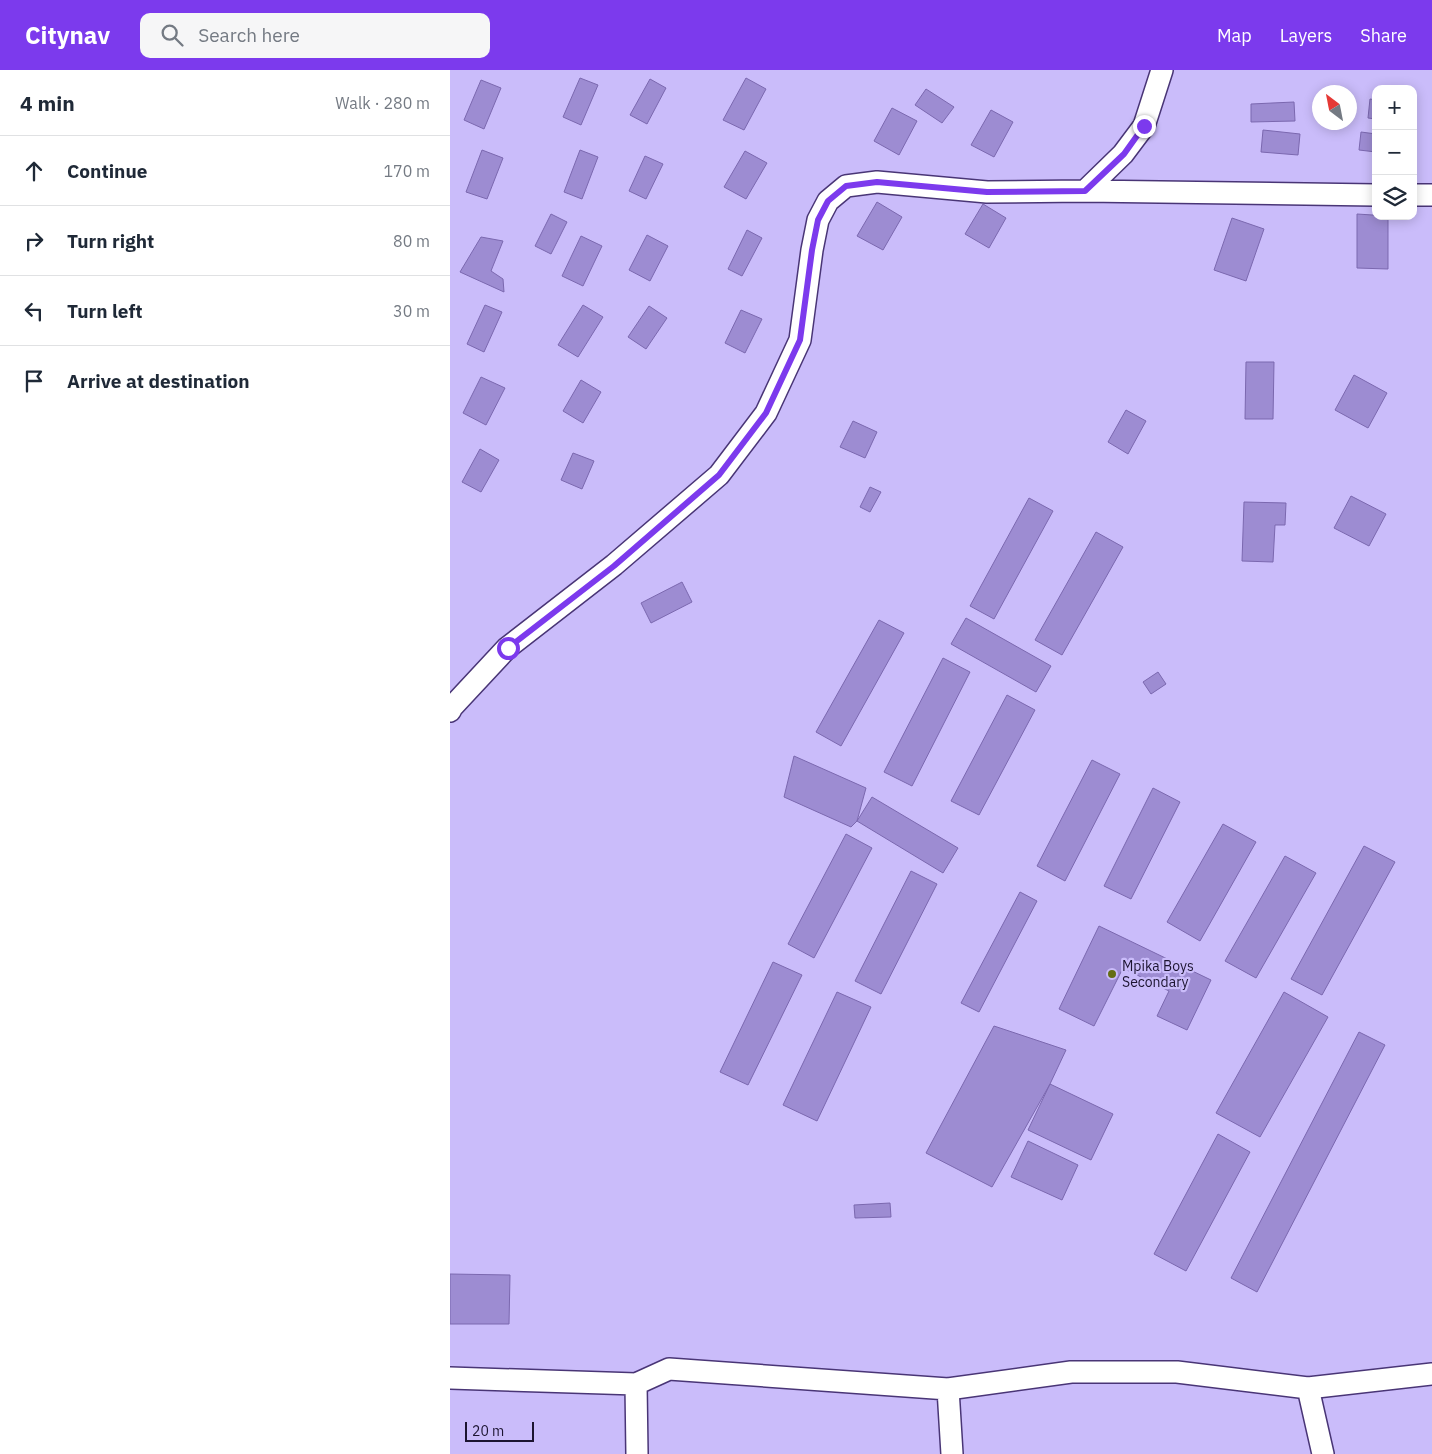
<!DOCTYPE html>
<meta charset="utf-8">
<style>
body{margin:0;font-family:"IBM Plex Sans",sans-serif;background:#f6f6f7;color:#1f2937}
.controls{position:absolute;right:15px;top:15px;display:grid;overflow:hidden;border-radius:10px;box-shadow:0 2px 12px #0003}
.controls button{width:45px;height:45px;display:grid;place-items:center;padding:0;border:0;border-bottom:1px solid #e0e1e3;background:#fff;color:#1f2937;font:25px sans-serif}
.compass{position:absolute;left:862px;top:15px;width:45px;height:45px;border-radius:50%;background:#fff;box-shadow:0 2px 12px #0003;rotate:328deg}
.scale{position:absolute;left:15px;bottom:12px;width:69px;box-sizing:border-box;padding-left:5px;border:2px solid #1c1430;border-top:0;font-size:14px;line-height:18px;white-space:nowrap;color:#1c1430;-webkit-text-stroke:4px #cabcfa;paint-order:stroke}
.stop{position:absolute;width:15px;height:15px;margin:-11px;border:4px solid #7c3aed;border-radius:50%;background:#fff}
.stop.end{background:#7c3aed;border-color:#fff;box-shadow:0 1px 5px #0008}
.list{margin:0;padding:0;list-style:none}
h2{display:flex;justify-content:space-between;align-items:center;height:65px;margin:0;padding:0 20px;font-size:21px}
h2 small{font-size:16px;font-weight:400;color:#747a83}
.list li{display:grid;grid-template-columns:32px 1fr auto;gap:15px;align-items:center;box-sizing:border-box;height:70px;padding:0 20px;border-top:1px solid #e0e1e3}
.list b{display:block;font-size:19px;white-space:nowrap}
.list em{font-size:16px;font-style:normal;color:#747a83}
.icon{flex:none;width:28px;height:28px;fill:none;stroke:currentColor;stroke-width:2;stroke-linecap:round;stroke-linejoin:round}
.map{position:relative;flex:none;width:982px;height:1384px;overflow:hidden}
header{display:flex;align-items:center;gap:30px;box-sizing:border-box;height:70px;padding:0 25px;background:#7c3aed;color:#fff}
header strong{font-size:24px}
nav{display:flex;gap:28px;margin-inline-start:auto;font-size:18px}
.search{width:350px;height:45px;background:#f6f6f7;display:flex;align-items:center;gap:12px;box-sizing:border-box;padding:0 18px;border-radius:10px;color:#747a83;font-size:19px}
main{display:flex}
aside{flex:1;background:#fff}
.map>svg:first-child{display:block}
.building{fill:#9d8cd2;stroke:#7b68af}
.lines{fill:none;stroke-linecap:round;stroke-linejoin:round}
.street-casing{stroke:#493576;stroke-width:24}
.street{stroke:#fff;stroke-width:21}
.route{stroke:#7c3aed;stroke-width:6}
.poi-dot{fill:#656e14;stroke:#cabcfa;stroke-width:2}
.labels{text-anchor:middle;stroke-width:4.5;stroke-linejoin:round;paint-order:stroke}
.poi-label{font-size:14px;fill:#1c1430;stroke:#cabcfa;text-anchor:start}
</style>
<header>
<strong>Citynav</strong>
<div class="search"><svg class="icon" aria-label="search" viewBox="0 0 24 24"><circle cx="10" cy="10" r="6"/><path d="M15 15l6 6"/></svg>Search here</div>
<nav><a>Map</a><a>Layers</a><a>Share</a></nav>
</header>
<main>
<aside>
<h2>4 min<small>Walk · 280 m</small></h2>
<ul class="list">
<li><svg class="icon" aria-label="ahead" viewBox="0 0 24 24"><path d="M12 20V5M6 11l6-6 6 6"/></svg><div><b>Continue</b></div><em>170 m</em></li>
<li><svg class="icon" aria-label="right" viewBox="0 0 24 24"><path d="M7 20v-9h11M14 6l5 5-5 5"/></svg><div><b>Turn right</b></div><em>80 m</em></li>
<li><svg class="icon" aria-label="left" viewBox="0 0 24 24"><path d="M17 20v-9H6M10 6l-5 5 5 5"/></svg><div><b>Turn left</b></div><em>30 m</em></li>
<li><svg class="icon" aria-label="arrive" viewBox="0 0 24 24"><path d="M6 21V4h12l-3 4 3 4H6"/></svg><div><b>Arrive at destination</b></div></li>
</ul>
</aside>
<div class="map">
<svg width="982" height="1384" viewBox="0 0 982 1384">
<rect width="100%" height="100%" fill="#cabcfa"/>
<path class="building" d="M130,8L148,15L131,55L113,47Z
M296,8L316,19L294,60L273,50Z
M200,9L216,18L197,54L180,45Z
M31,10L51,18L34,59L14,50Z
M476,19L504,37L492,53L465,35Z
M920,29L926,30V49L918,48Z
M844,32L845,51L801,52V34Z
M442,38L467,51L449,85L424,71Z
M541,40L563,52L544,87L521,75Z
M813,60L850,64L848,85L811,82Z
M911,62L926,64V82L909,80Z
M32,80L53,88L37,129L16,122Z
M130,80L148,87L132,129L114,122Z
M295,81L317,93L296,129L274,117Z
M195,86L213,94L196,129L179,121Z
M427,132L452,147L433,180L407,166Z
M533,134L556,148L539,178L515,164Z
M101,144L117,152L101,184L85,176Z
M907,144L938,146V199L907,198Z
M782,148L814,159L796,211L764,200Z
M297,160L312,168L292,206L278,199Z
M197,165L218,176L200,211L179,200Z
M131,166L152,176L133,216L112,206Z
M31,167L53,171L41,201L53,209L54,222L10,202Z
M35,235L52,242L34,282L17,274Z
M133,235L153,247L128,287L108,275Z
M199,236L217,248L196,279L178,267Z
M291,240L312,249L295,283L275,273Z
M796,292H824L823,349H795Z
M904,305L937,323L918,358L885,340Z
M31,307L55,318L36,355L13,343Z
M131,310L151,322L133,353L113,341Z
M676,340L696,351L678,384L658,372Z
M403,351L427,362L415,388L390,377Z
M30,379L49,390L31,422L12,412Z
M123,383L144,391L132,419L111,410Z
M420,417L431,422L420,442L410,437Z
M901,426L936,444L919,476L884,458Z
M579,428L603,441L544,549L520,536Z
M794,432L836,433L835,455H825L823,492L792,491Z
M646,462L673,477L612,585L585,570Z
M232,512L242,532L201,553L191,533Z
M516,548L601,596L586,622L501,574Z
M429,550L454,563L391,676L366,662Z
M493,588L520,602L462,716L434,702Z
M708,602L716,614L701,624L693,612Z
M557,625L585,640L529,745L501,731Z
M344,686L416,718L407,751L401,757L334,727Z
M642,690L670,704L615,811L587,796Z
M703,718L730,732L681,829L654,816Z
M422,727L508,778L493,803L407,751Z
M773,754L806,772L750,871L717,852Z
M396,764L422,778L364,888L338,874Z
M914,776L945,792L872,925L841,909Z
M835,786L866,803L806,908L775,891Z
M461,801L487,814L431,924L405,911Z
M570,822L587,831L529,942L511,933Z
M649,856L761,910L737,960L707,946L719,921L673,898L644,956L609,939Z
M323,892L352,905L298,1015L270,1002Z
M387,922L421,937L367,1051L333,1035Z
M834,922L878,947L810,1067L766,1043Z
M544,956L616,980L600,1014L542,1117L476,1083Z
M909,962L935,975L807,1222L781,1208Z
M600,1014L663,1044L641,1090L578,1060Z
M768,1064L800,1082L736,1201L704,1184Z
M578,1071L628,1095L612,1130L561,1107Z
M440,1133L441,1147L405,1148L404,1135Z
M0,1204L60,1205L59,1254H0Z"/>
<g class="lines">
<g class="street-casing">
<path id="street" d="M635,121L673,84L694,56L712,0
M963,125H982
M0,641L2,637L57,578L164,495L269,405L316,343L350,270L362,180L368,150L378,131L396,116L427,112L537,122L635,121L926,125
M0,1308L186,1314L219,1299L498,1319L621,1302H727L858,1318L982,1304
M186,1314L187,1384
M858,1318L873,1384
M498,1319L502,1384"/>
</g>
<use href="#street" class="street"/>
</g>
<g class="lines">
<path class="route" d="M58,578L164,496L269,405L316,343L350,270L362,180L368,150L378,131L396,116L427,112L537,122L635,121L674,84L694,56"/>
</g>
<circle class="poi-dot" cx="662" cy="904" r="5"/>
<g class="labels">
<g class="poi-label">
<text x="672" y="901">Mpika Boys<tspan x="672" dy="16">Secondary</tspan></text>
</g>
</g>
</svg>
<div class="controls">
<button>+</button>
<button>−</button>
<button><svg class="icon" aria-label="layers" viewBox="0 0 24 24"><path d="M12 4l9 5-9 5-9-5zM3 14l9 5 9-5"/></svg></button>
</div>
<svg class="compass" viewBox="-18 -18 36 36"><path d="M0-13l5 13h-10z" fill="#e53935"/><path d="M0 13l5-13h-10z" fill="#747a83"/></svg>
<div class="scale">20 m</div>
<div class="stop" style="left:58px;top:578px"></div>
<div class="stop end" style="left:694px;top:56px"></div>
</div>
</main>
